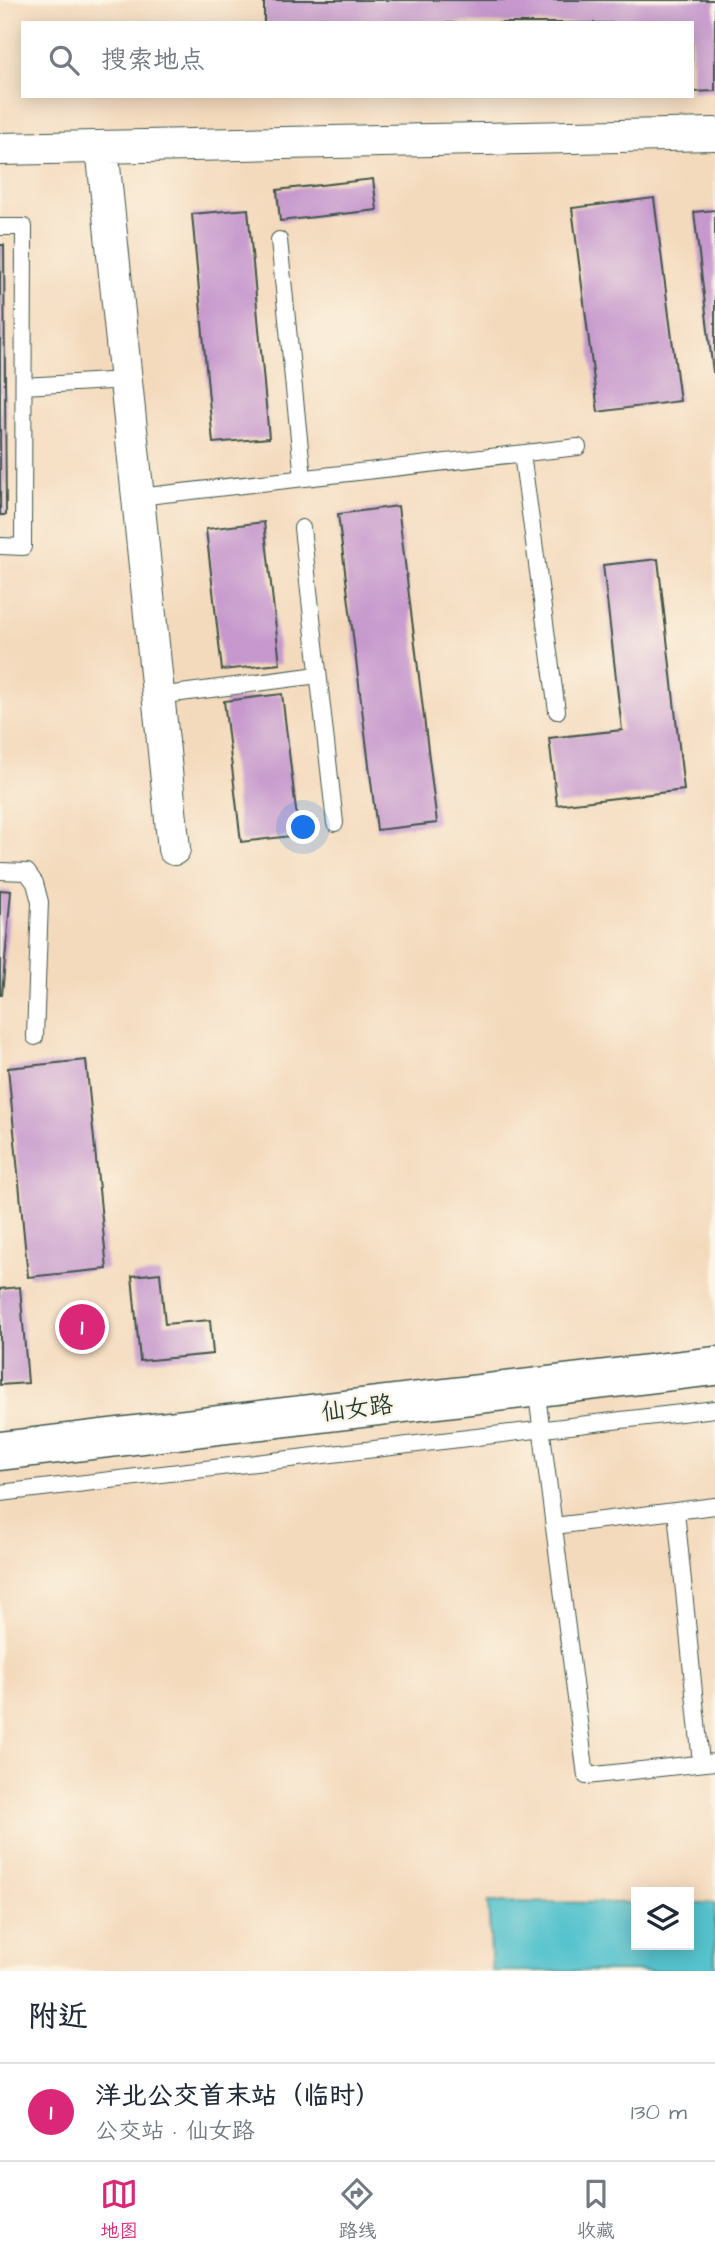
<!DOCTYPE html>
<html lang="zh">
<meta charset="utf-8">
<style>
body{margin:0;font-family:"Architects Daughter","LXGW WenKai TC",sans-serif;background:#f2f2f3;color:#1f2937}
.controls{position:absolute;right:21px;bottom:21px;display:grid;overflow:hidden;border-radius:0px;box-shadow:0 4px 18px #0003}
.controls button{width:63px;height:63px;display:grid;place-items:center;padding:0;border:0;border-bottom:2px solid #e0e1e3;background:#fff;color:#1f2937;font:35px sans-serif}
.you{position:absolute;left:304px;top:828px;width:24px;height:24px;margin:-18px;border:5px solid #fff;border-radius:50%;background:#1a73e8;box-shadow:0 0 0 10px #1a73e833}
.badge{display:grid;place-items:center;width:46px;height:46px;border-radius:50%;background:#db2777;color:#fff;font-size:23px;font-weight:700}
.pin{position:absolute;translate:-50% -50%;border:4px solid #fff;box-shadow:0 2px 7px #0006}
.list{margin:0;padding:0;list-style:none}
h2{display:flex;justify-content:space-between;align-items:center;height:91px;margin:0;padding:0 28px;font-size:30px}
h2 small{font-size:23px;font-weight:400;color:#747a83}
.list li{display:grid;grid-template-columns:46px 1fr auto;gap:21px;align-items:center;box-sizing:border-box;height:98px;padding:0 28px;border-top:2px solid #e0e1e3}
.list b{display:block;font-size:26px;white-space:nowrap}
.list p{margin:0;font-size:23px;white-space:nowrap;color:#747a83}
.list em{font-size:23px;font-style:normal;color:#747a83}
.icon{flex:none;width:38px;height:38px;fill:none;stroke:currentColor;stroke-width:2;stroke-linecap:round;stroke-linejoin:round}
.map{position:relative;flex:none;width:715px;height:1971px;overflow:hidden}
.search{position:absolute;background:#fff;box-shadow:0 4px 18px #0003;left:21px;right:21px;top:21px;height:77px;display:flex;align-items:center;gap:18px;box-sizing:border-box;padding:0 24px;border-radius:0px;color:#747a83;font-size:26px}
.sheet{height:189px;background:#fff}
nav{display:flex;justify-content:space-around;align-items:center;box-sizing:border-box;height:98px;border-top:2px solid #e0e1e3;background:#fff;font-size:19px;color:#747a83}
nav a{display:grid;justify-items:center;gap:4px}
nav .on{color:#db2777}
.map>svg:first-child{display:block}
.water{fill:#56c3ce;stroke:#3a8081;stroke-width:2}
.building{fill:#c698cd}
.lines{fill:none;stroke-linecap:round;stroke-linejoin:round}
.service-casing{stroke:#3f5549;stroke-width:18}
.minor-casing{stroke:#3f5549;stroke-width:34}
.tertiary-casing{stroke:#3f5549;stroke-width:41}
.service{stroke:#fff;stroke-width:16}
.minor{stroke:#fff;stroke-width:32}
.tertiary{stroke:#fff;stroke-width:38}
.labels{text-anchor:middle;stroke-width:5;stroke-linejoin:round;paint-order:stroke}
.street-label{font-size:24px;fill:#1f3d34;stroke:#fcf5e5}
</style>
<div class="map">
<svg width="715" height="1971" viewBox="0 0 715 1971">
<rect width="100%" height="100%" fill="#fcf5e5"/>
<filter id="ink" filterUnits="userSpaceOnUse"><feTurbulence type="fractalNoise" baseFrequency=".0143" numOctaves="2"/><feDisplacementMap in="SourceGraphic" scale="14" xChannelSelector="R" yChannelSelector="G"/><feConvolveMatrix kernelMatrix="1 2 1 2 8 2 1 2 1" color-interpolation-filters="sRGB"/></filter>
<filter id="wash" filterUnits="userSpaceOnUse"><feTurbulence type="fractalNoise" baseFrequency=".00686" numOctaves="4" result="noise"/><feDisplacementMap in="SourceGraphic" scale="28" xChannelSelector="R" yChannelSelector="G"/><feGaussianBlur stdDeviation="1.57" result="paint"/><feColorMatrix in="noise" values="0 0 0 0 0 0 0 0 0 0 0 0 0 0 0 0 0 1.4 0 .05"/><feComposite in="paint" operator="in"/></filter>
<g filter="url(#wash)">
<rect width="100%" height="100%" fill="#f4dabd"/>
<path class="water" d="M488,1902L636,1903V1945H689V1903H715V1971H492Z"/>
<g id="blocks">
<path class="building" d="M264,0H715V91L692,92V23H264Z
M373,179L377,210L280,221L277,190Z
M654,198L680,401L598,412L572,208Z
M248,209L269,438L213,443L192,214Z
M715,210V372H713L694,212Z
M0,245H4L6,515H0Z
M398,506L437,823L377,830L338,514Z
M264,522L280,664L222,670L206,529Z
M658,559L684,790L557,805L549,738L622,730L603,565Z
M282,694L299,835L241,842L224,701Z
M0,890L11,891L2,995H0Z
M86,1060L107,1269L28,1277L8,1068Z
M160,1273L165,1324L210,1320L213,1354L140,1361L132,1276Z
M20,1287L28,1383L0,1385V1289Z"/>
</g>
</g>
<g filter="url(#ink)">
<use href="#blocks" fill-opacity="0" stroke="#3f5549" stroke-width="2"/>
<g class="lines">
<g class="service-casing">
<path id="service" d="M0,227H24L23,547L0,546
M279,240L303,478
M24,386L126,380
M522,454L557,711
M138,497L578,447
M302,528L335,823
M158,696L318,675
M0,871L27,872L35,883L40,902L35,1037
M536,1387L586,1776L715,1762
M0,1493L715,1409
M676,1511L701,1763
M554,1526L715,1506"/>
</g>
<g class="minor-casing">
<path id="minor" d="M102,147L174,849
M0,149L715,134"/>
</g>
<g class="tertiary-casing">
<path id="tertiary" d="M0,1451L715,1366"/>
</g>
<use href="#service" class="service"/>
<use href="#minor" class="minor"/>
<use href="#tertiary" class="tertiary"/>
</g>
</g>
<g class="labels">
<g class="street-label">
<text transform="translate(357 1408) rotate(-7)" y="8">仙女路</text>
</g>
</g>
</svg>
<div class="controls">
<button><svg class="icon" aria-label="layers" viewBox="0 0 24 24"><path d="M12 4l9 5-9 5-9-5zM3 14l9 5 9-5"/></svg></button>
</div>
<div class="you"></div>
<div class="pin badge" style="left:82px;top:1327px">1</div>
<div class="search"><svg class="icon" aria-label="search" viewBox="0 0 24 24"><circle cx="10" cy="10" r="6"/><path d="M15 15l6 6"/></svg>搜索地点</div>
</div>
<section class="sheet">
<h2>附近<small></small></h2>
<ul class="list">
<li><span class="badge">1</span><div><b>洋北公交首末站（临时）</b><p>公交站 · 仙女路</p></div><em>130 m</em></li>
</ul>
</section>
<nav>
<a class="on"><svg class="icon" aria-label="map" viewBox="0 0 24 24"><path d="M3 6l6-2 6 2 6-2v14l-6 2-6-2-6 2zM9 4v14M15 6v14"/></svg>地图</a>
<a><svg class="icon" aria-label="directions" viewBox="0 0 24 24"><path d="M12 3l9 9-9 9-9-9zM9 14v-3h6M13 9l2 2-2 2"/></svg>路线</a>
<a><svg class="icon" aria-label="saved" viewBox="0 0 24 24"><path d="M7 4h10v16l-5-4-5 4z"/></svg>收藏</a>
</nav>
